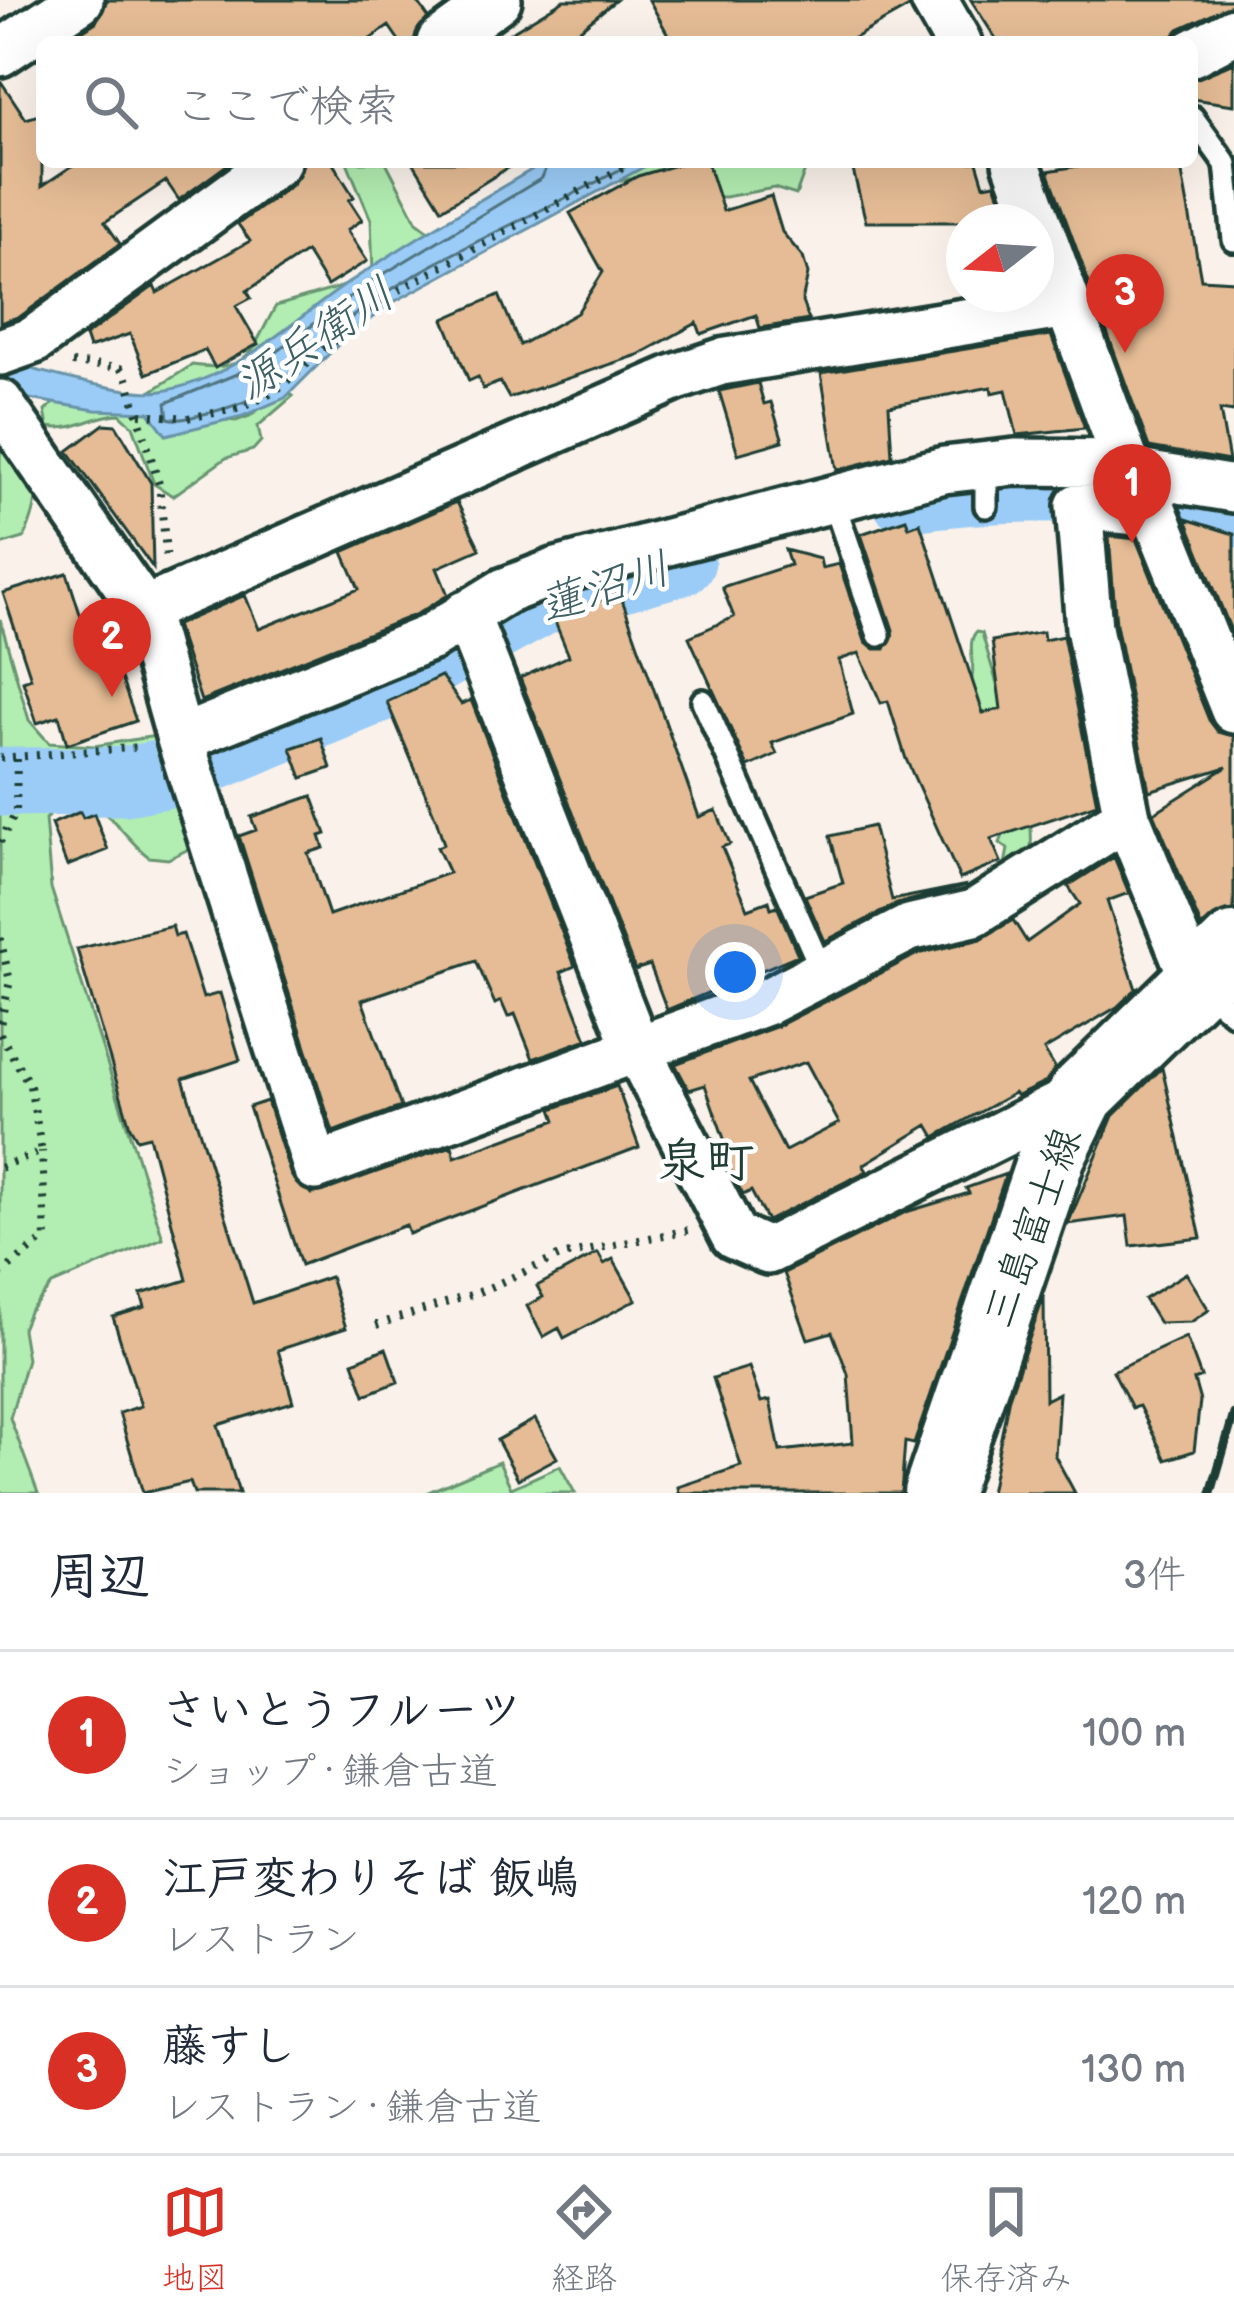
<!DOCTYPE html>
<html lang="ja">
<meta charset="utf-8">
<style>
body{margin:0;font-family:"Balsamiq Sans","Klee One",sans-serif;background:#f6f6f7;color:#1f2937}
.compass{position:absolute;left:946px;top:204px;width:108px;height:108px;border-radius:50%;background:#fff;box-shadow:0 12px 48px #0002;rotate:253deg}
.you{position:absolute;left:735px;top:972px;width:42px;height:42px;margin:-30px;border:9px solid #fff;border-radius:50%;background:#1a73e8;box-shadow:0 0 0 18px #1a73e833}
.badge{display:grid;place-items:center;width:78px;height:78px;border-radius:50%;background:#d93025;color:#fff;font-size:39px;font-weight:700}
.pin{position:absolute;translate:-50% -99px;filter:drop-shadow(0 3px 6px #0008)}
.pin::after{content:'';position:absolute;top:63px;width:42px;height:36px;background:inherit;clip-path:polygon(0 0,100% 0,50% 100%)}
.list{margin:0;padding:0;list-style:none}
h2{display:flex;justify-content:space-between;align-items:center;height:156px;margin:0;padding:0 48px;font-size:51px}
h2 small{font-size:39px;font-weight:400;color:#747a83}
.list li{display:grid;grid-template-columns:78px 1fr auto;gap:36px;align-items:center;box-sizing:border-box;height:168px;padding:0 48px;border-top:3px solid #e0e1e3}
.list b{display:block;font-size:45px;white-space:nowrap}
.list p{margin:0;font-size:39px;white-space:nowrap;color:#747a83}
.list em{font-size:39px;font-style:normal;color:#747a83}
.icon{flex:none;width:66px;height:66px;fill:none;stroke:currentColor;stroke-width:2;stroke-linecap:round;stroke-linejoin:round}
.map{position:relative;flex:none;width:1234px;height:1493px;overflow:hidden}
.search{position:absolute;background:#fff;box-shadow:0 12px 48px #0002;left:36px;right:36px;top:36px;height:132px;display:flex;align-items:center;gap:30px;box-sizing:border-box;padding:0 42px;border-radius:18px;color:#747a83;font-size:45px}
.sheet{height:660px;background:#fff}
nav{display:flex;justify-content:space-around;align-items:center;box-sizing:border-box;height:168px;border-top:3px solid #e0e1e3;background:#fff;font-size:33px;color:#747a83}
nav a{display:grid;justify-items:center;gap:6px}
nav .on{color:#d93025}
.map>svg:first-child{display:block}
.green{fill:#b2edb1;stroke:#689572;stroke-width:3}
.water{fill:#9bccf7;stroke:#6993a9;stroke-width:3}
.lines{fill:none;stroke-linecap:round;stroke-linejoin:round}
.shore{stroke:#517682;stroke-width:3}
.river{stroke:#9bccf7;stroke-width:69}
.building{fill:#e5bc95;stroke:#1f3d34;stroke-width:3;fill-rule:evenodd}
.lane-casing{stroke:#1f3d34;stroke-width:30}
.street-casing{stroke:#1f3d34;stroke-width:54}
.primary-casing{stroke:#1f3d34;stroke-width:75}
.path{stroke:#1f3d34;stroke-width:8;stroke-dasharray:3 9;stroke-linecap:butt}
.lane{stroke:#fff;stroke-width:21}
.street{stroke:#fff;stroke-width:45}
.primary{stroke:#fff;stroke-width:66}
.rail{stroke:#1f3d34;stroke-width:9}
.labels{text-anchor:middle;stroke-width:9;stroke-linejoin:round;paint-order:stroke}
.street-label{font-size:42px;fill:#1f3d34;stroke:#fff}
.water-label{font-size:45px;font-style:italic;fill:#3e6165;stroke:#fff}
.quarter-label{font-size:48px;font-weight:bold;fill:#1f3d34;stroke:#fff}
</style>
<div class="map">
<svg width="1234" height="1493" viewBox="0 0 1234 1493">
<rect width="100%" height="100%" fill="#faf2ea"/>
<filter id="ink" filterUnits="userSpaceOnUse"><feTurbulence type="fractalNoise" baseFrequency=".00833" numOctaves="2"/><feDisplacementMap in="SourceGraphic" scale="24" xChannelSelector="R" yChannelSelector="G"/><feConvolveMatrix kernelMatrix="1 2 1 2 8 2 1 2 1" color-interpolation-filters="sRGB"/></filter>
<g filter="url(#ink)">
<path class="green" d="M347,162H386L417,222L433,234L373,271L371,220Z
M617,162H808L796,195L774,188L725,197L672,196L631,179L610,182L540,220Z
M344,286L228,393L150,392L192,365C253,374 251,348 276,306Z
M284,388L293,396L258,426L261,441L253,450L226,458L173,496L154,484L133,426L120,414C92,415 77,432 48,427L45,411L56,401L236,421L250,416Z
M0,424C31,473 50,481 24,538L0,545Z
M0,619L29,720L49,743L94,746L162,735L193,847L168,859L149,857C118,835 97,776 45,819L51,888L163,1238L52,1285L29,1312L22,1329L27,1359L10,1418L38,1493H0Z
M976,632L982,633C993,674 1045,828 1028,859L1004,870L1008,849L1000,843L1004,833L970,684C978,667 965,645 976,632Z
M499,1462L511,1488L560,1466L575,1493H426Z"/>
<path class="water" d="M545,162H653L390,304L343,340L285,398L243,416L166,435L149,412L95,410L0,394V361C38,370 127,397 162,391C239,378 293,319 357,277C418,236 481,199 545,162Z"/>
<g class="lines">
<path class="shore" d="M548,162L542,178L364,286L261,364L166,403L168,418C181,422 197,415 212,412C298,390 296,357 360,311C444,249 544,214 633,162"/>
<path class="river" d="M905,498C1015,481 1126,486 1234,513
M0,782L125,781L176,772L394,682L549,597L681,561"/>
</g>
<path class="building" d="M107,0H424L419,4L428,17L413,42H400L389,26L366,42H65L96,22Z
M564,0H616L564,42H495Z
M649,0H907L909,7L847,42H672Z
M971,0H1234V4L1179,29L1168,42H998Z
M1234,63V105L1192,99V80Z
M0,80L26,119L42,114V186L78,162H231L179,200L166,181L105,222L120,244L21,316L0,323Z
M304,162H332L354,197L349,200L362,220L347,230L367,261L327,286L306,252L247,291L251,298L236,306L258,344L215,368L205,350L146,374L130,334L89,348L85,336L154,286L157,293L250,241L238,224L293,184Z
M413,162H517L442,209Z
M686,162H707L723,211L771,196L782,232L803,257L808,274L802,302L809,320L760,328L756,315L701,334L697,323L638,355L509,398L500,382L483,389L478,377L469,381L444,319L499,295L520,345L577,313L603,272L570,213L638,176Z
M851,162H977L984,185L995,183L1009,222H866Z
M1077,162H1180L1201,279L1234,281V412L1220,410L1229,461L1149,447L1048,171L1078,166Z
M1051,335L1085,428L1017,435L1006,390L992,393L991,387L889,406L892,456L837,470L821,373Z
M758,383L764,404L771,402L783,441L738,454L719,391Z
M104,424L116,425L151,483L153,568L68,451Z
M457,502L480,549L437,568L448,595L417,614L201,701L176,625L245,595L259,629L359,589L343,552Z
M906,519L909,527L920,523L983,713L1001,709L992,641L1043,632L1044,640L1063,636L1097,804L991,839L1001,862L960,879L906,759L888,701L881,703L859,653L839,660L853,714L772,743L777,754L748,767L689,637L734,617L722,587L790,565L785,550L820,559L822,568L839,564L865,641L875,649H885L893,630L861,534Z
M1186,519L1234,534V638Z
M1109,536L1136,539L1209,720L1218,732L1234,736V910L1201,926L1154,813L1227,767L1149,791L1116,624Z
M67,573L95,661L113,655L136,721L67,744L59,716L37,723L23,681L31,678L3,593Z
M619,591L699,817L716,810L730,844L722,847L748,909L769,901L771,908L777,906L798,955L667,1010L650,965L635,970L520,678L569,656L555,622Z
M441,676L461,704L471,700L575,966L561,972L587,1039L533,1059L515,1014L508,1017L501,1001L495,1004L476,961L362,1000L401,1107L333,1132L239,836L256,830L251,817L312,796L326,834L320,836L324,848L308,853L329,915L449,873L437,847L444,844L436,819L387,702Z
M321,738L331,768L302,778L291,748Z
M80,812L83,818L94,814L108,850L67,866L51,824Z
M873,826L892,900L967,885L897,904L825,941L805,896L843,883L830,836Z
M1114,857L1129,893L1107,901L1136,989L1117,1007L1044,1050L1055,1068L1046,1082L1017,1096L1014,1093L935,1137L928,1125L863,1165L867,1171L767,1221L751,1191L743,1195L722,1154L728,1150L705,1085L689,1090L675,1064L778,1026L918,954L981,939L1013,920L1027,942L1080,904L1068,886ZM806,1062L839,1123L785,1151L749,1081Z
M172,926L175,936L183,934L203,998L220,993L240,1060L183,1079L253,1303L330,1277L346,1328L278,1350L293,1402L218,1425L239,1493H194L190,1482L143,1493L119,1413L141,1406L113,1317L145,1307L141,1294L187,1280L149,1136L137,1139L130,1127L77,949Z
M1162,1068L1201,1238L1131,1246L1127,1216L1068,1224L1113,1116Z
M617,1086L639,1147L409,1234L406,1225L301,1265L249,1107L267,1101L291,1176L312,1194L452,1146L455,1157L556,1120L552,1109Z
M1006,1174L914,1444L905,1442L901,1493H679L678,1487L741,1466L713,1378L749,1367L761,1402L770,1400L780,1451L853,1443L848,1374L832,1332L808,1339L784,1273L906,1212L969,1193L966,1188Z
M598,1253L604,1264L613,1259L636,1300L564,1338L559,1328L543,1337L527,1306L543,1297L537,1286Z
M1186,1273L1209,1310L1191,1322L1159,1323L1144,1299Z
M1044,1296L1045,1400L1059,1393L1055,1456L1075,1493H990L1009,1397Z
M1186,1337L1201,1377L1194,1380L1200,1401L1194,1451L1166,1460L1139,1406L1132,1408L1113,1371Z
M386,1348L398,1382L365,1395L353,1362Z
M535,1419L557,1458L518,1479L497,1440Z"/>
<g class="lines">
<g class="lane-casing">
<path id="lane" d="M1192,117L1226,164L1234,240
M833,500L879,635
M986,506V464
M703,701L822,971
M1200,986L1234,1014"/>
</g>
<g class="street-casing">
<path id="street" d="M934,0L958,42
M440,42L498,0
M0,53L80,0
M1192,53L1234,31
M1016,162L1126,463L1143,484L1234,710
M0,352L34,340L277,162
M0,403L144,610L180,739L429,638L505,591L557,571L944,470L1015,462L1126,463
M1137,473L1234,489
M1154,514L1079,506L1089,628L1127,817L1194,982
M144,610L674,378L721,362L1067,305
M466,614L637,1049L734,1236L768,1251L1082,1094
M180,739L316,1167L766,1002L909,928L974,913L1127,817"/>
</g>
<g class="primary-casing">
<path id="primary" d="M937,1493L1052,1155L1082,1094L1234,946"/>
</g>
<path class="path" d="M72,363L120,368L126,375L159,484L167,561
M140,414L187,418L242,408L274,392L385,298L633,162
M0,758L142,747
M0,842L16,812L17,758
M0,938L10,981L0,1025
M0,1034L30,1086L42,1151L0,1168
M0,1274L46,1238L42,1151
M376,1325L477,1293L560,1256L689,1230"/>
<use href="#lane" class="lane"/>
<use href="#street" class="street"/>
<use href="#primary" class="primary"/>
<path class="rail" d="M1211,1493L1234,1414"/>
</g>
</g>
<g class="labels">
<g class="street-label">
<text transform="translate(1031 1227) rotate(-70)" y="15">三島富士線</text>
</g>
<g class="water-label">
<text transform="translate(314 338) rotate(-34)" y="16">源兵衛川</text>
<text transform="translate(604 586) rotate(-18)" y="16">蓮沼川</text>
</g>
<g class="quarter-label">
<text x="706" y="1177">泉町</text>
</g>
</g>
</svg>
<svg class="compass" viewBox="-18 -18 36 36"><path d="M0-13l5 13h-10z" fill="#e53935"/><path d="M0 13l5-13h-10z" fill="#747a83"/></svg>
<div class="you"></div>
<div class="pin badge" style="left:1132px;top:543px">1</div>
<div class="pin badge" style="left:112px;top:697px">2</div>
<div class="pin badge" style="left:1125px;top:353px">3</div>
<div class="search"><svg class="icon" aria-label="search" viewBox="0 0 24 24"><circle cx="10" cy="10" r="6"/><path d="M15 15l6 6"/></svg>ここで検索</div>
</div>
<section class="sheet">
<h2>周辺<small>3件</small></h2>
<ul class="list">
<li><span class="badge">1</span><div><b>さいとうフルーツ</b><p>ショップ · 鎌倉古道</p></div><em>100 m</em></li>
<li><span class="badge">2</span><div><b>江戸変わりそば 飯嶋</b><p>レストラン</p></div><em>120 m</em></li>
<li><span class="badge">3</span><div><b>藤すし</b><p>レストラン · 鎌倉古道</p></div><em>130 m</em></li>
</ul>
</section>
<nav>
<a class="on"><svg class="icon" aria-label="map" viewBox="0 0 24 24"><path d="M3 6l6-2 6 2 6-2v14l-6 2-6-2-6 2zM9 4v14M15 6v14"/></svg>地図</a>
<a><svg class="icon" aria-label="directions" viewBox="0 0 24 24"><path d="M12 3l9 9-9 9-9-9zM9 14v-3h6M13 9l2 2-2 2"/></svg>経路</a>
<a><svg class="icon" aria-label="saved" viewBox="0 0 24 24"><path d="M7 4h10v16l-5-4-5 4z"/></svg>保存済み</a>
</nav>
